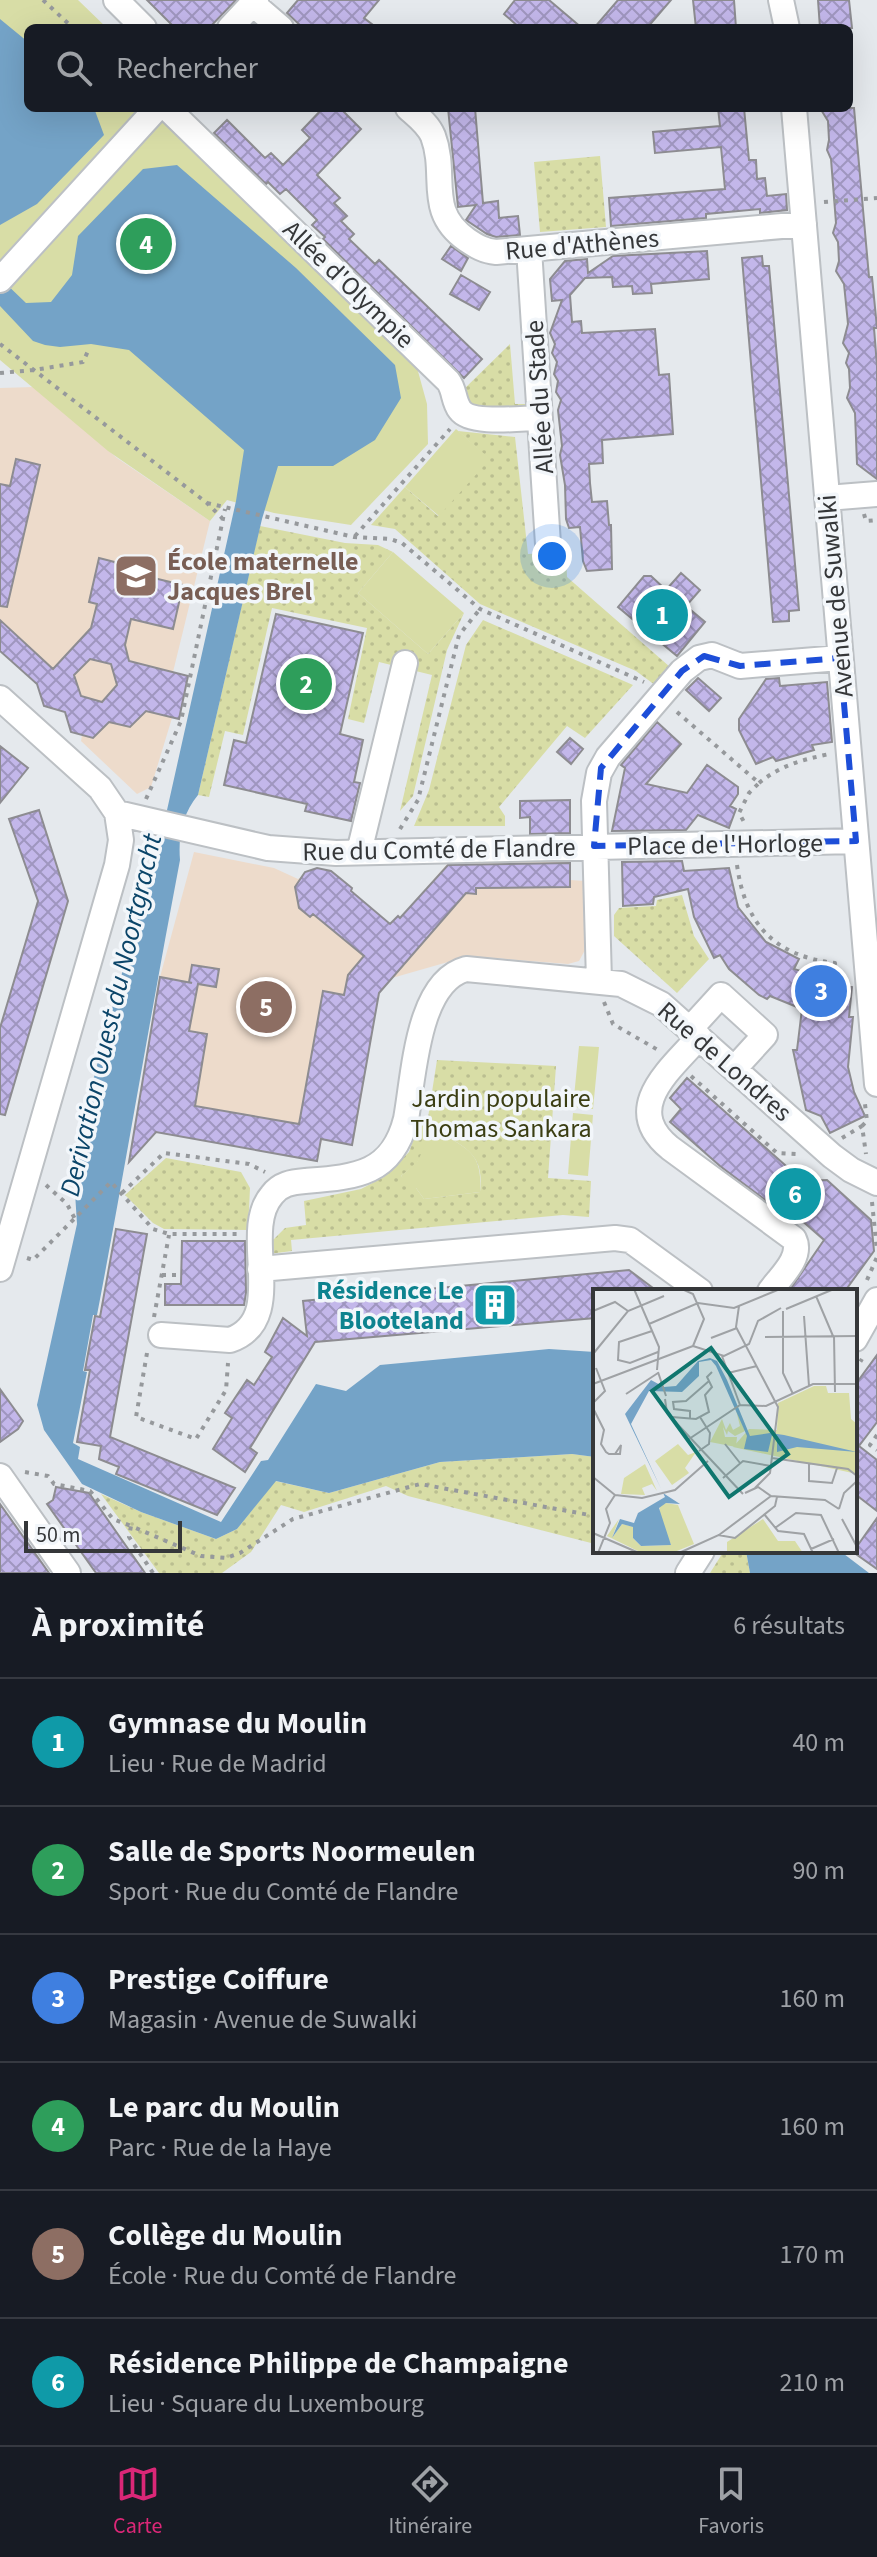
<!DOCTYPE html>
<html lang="fr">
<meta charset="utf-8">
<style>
body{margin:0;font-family:"Source Sans 3",sans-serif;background:#242831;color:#f1f3f6}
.scale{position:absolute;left:24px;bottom:20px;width:158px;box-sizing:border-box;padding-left:8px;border:4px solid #353739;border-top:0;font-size:22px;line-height:28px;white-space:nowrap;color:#353739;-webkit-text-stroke:6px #f2f6fa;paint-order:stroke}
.you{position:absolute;left:552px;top:556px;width:28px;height:28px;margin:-20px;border:6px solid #fff;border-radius:50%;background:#1a73e8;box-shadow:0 0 0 12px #1a73e833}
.badge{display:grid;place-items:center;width:52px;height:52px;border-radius:50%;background:#db2777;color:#fff;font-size:26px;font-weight:700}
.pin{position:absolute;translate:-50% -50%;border:4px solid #fff;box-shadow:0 2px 8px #0006}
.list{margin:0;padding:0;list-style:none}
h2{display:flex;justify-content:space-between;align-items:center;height:104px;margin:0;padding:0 32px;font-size:34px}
h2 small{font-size:26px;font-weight:400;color:#9ea1a6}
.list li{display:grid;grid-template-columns:52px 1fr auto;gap:24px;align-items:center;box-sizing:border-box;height:128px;padding:0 32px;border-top:2px solid #363941}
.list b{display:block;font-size:30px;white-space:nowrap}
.list p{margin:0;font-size:26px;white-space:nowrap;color:#9ea1a6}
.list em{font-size:26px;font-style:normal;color:#9ea1a6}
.icon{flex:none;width:44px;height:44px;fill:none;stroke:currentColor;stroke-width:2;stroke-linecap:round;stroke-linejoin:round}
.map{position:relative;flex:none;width:877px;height:1573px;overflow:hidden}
.search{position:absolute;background:#171b24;box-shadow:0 8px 32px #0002;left:24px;right:24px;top:24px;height:88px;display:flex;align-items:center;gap:20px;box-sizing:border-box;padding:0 28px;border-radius:12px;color:#9ea1a6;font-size:30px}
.sheet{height:872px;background:#171b24}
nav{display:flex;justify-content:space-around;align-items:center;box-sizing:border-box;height:112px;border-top:2px solid #363941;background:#171b24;font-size:22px;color:#9ea1a6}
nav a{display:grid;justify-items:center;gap:4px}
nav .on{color:#db2777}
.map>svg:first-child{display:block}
.education{fill:#eddbcb}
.grass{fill:url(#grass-dots);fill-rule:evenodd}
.park{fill:#d8dda6}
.water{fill:#74a3c7}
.building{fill:url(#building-cross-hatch);stroke:#8d8c91;stroke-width:2;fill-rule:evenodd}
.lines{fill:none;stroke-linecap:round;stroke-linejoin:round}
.minor-casing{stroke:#bcc0c4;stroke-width:28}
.path{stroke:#96999c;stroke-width:4;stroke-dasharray:4 6;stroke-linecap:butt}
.minor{stroke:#fff;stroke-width:24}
.marked{fill:none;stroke:#1d4ed8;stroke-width:6;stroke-dasharray:16 10;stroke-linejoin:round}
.labels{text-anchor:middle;stroke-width:7;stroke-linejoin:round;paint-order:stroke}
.street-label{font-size:26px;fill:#353739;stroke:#f2f6fa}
.education-label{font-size:26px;font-weight:bold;fill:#785e54;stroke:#f2f6fa;text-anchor:start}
.park-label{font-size:26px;fill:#3b3e13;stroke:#f2f6fa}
.culture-label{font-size:26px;font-weight:bold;fill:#0d838f;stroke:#f2f6fa;text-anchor:end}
.water-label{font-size:28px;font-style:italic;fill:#0b4569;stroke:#f2f6fa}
.inset-road{fill:none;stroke:#9fa2a5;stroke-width:2}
.view{fill:#0f766e;fill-opacity:0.15;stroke:#0f766e;stroke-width:4}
.inset-edge{fill:none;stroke:#353739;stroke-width:4}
</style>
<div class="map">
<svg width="877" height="1573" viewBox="0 0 877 1573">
<defs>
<pattern id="grass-dots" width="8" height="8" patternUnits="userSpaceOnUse" patternTransform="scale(2)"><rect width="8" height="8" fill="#d8dda6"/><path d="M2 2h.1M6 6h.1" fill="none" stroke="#babe90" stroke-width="1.8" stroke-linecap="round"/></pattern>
<pattern id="building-cross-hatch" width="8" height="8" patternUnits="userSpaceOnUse" patternTransform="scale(2)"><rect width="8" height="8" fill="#c3b7ea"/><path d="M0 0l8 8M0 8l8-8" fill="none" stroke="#9f96bf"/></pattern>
</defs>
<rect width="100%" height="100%" fill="#e5e9ed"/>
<path class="education" d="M34,387L117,458L210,521L173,672L188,676L179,719L172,718L151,787L137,794L81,741L82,735L71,732L65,712L44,706L37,683L0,651V388Z
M194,852L274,868L298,879L313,869L331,871L352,888L351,892L390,924L398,916L400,918L448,863L570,861V880L585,881V950L579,961L568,964L469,956L392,978L383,988L376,983L378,1000L353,1145L322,1139L317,1161L156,1132L129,1162L160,977Z"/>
<path class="grass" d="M600,156L606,227L540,232L534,162Z
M510,344L515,404H532V411H474L460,393Z
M458,431L515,437L528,554L566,552L567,577L670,667L655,685L636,671L480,604L395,529L371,525L405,487L438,516L489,459Z
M260,526L345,543L378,545L393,552L358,593L428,654L464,613L447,650L413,796L400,811L432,675L379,662L364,723L348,719L367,628L272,608L243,735L225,731L209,797L198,795Z
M483,620L633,685L585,738L567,726L499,807L505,816V826H414L429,790L466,645Z
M682,895L694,936L709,959L677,993L614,936V915L619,908L656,906L657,900Z
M437,1060L556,1066L548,1178L591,1181L589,1217L563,1215L291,1240L292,1251L269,1254L268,1239H274L285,1228L306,1225L304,1201L361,1189L384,1177L409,1152L418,1127L427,1124ZM435,1129C464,1148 485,1152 480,1192L424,1199L416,1188L401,1176L417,1163Z
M166,1158L241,1172L250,1188L248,1230L164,1229L153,1223L125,1195Z
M572,1454L595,1457V1544L408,1496L386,1486L304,1512L281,1505L251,1552L222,1573H159L101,1494L141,1512L216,1539L237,1529L275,1481L329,1493L440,1462Z
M728,1551H746L750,1573H710L722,1554Z"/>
<path class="park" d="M0,0H78L107,28H28V108H159L416,364L427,404L428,444L351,525L274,513L227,500L210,521L108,451L0,360Z
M456,429L490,459L439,516L405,487Z
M393,552L464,613L428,654L358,593Z
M579,1046L599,1047L593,1109L573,1107Z
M573,1113L593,1115L588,1176L568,1174Z
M434,1129C466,1149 483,1150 480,1192L424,1199L416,1188L412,1190L401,1176L417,1162Z"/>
<path class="water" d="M0,19L28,42V108H94L104,135L37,204L0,225Z
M177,165L296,268L395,365L401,398L375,440L333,466H278L262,519L198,795C183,813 178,836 180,860C151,1011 126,1164 97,1315H93L83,1371L87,1372L73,1443L80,1447L78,1459L221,1522L261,1461L268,1460L316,1384L346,1391L380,1365L549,1349L595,1352V1457L572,1454L440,1462L329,1493L276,1481L237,1529L216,1539L141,1512L82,1484L44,1430L37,1405L77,1224L73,1161L106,1029L161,837L236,501L244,450L129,350L91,344L60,347L45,345L33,341L0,306V278L26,303L51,302L72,275L78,236L143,169Z
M746,1551H840L869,1573H750Z"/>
<path class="building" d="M147,0H236L209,28H175Z
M298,0H379L364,18L377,28H303L287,13Z
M515,0H549L582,28H520L504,14Z
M618,0H671L647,28H594Z
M693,0H734L736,28H696Z
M818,0H849L852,28H820Z
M323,108H340L361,129L317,175L340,198L334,203L347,216L341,221L354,234L349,239L375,264L379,260L482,359L464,378L323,239L325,237L312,225L317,220L286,189L280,194L268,182L266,184L214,133L227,120L265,158L271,153L283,165L310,138L302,130Z
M448,108H475L483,203L498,201L499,218L518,216L520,235L496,237L487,234L466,220L476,205L458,207Z
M718,108H744L749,160H756L757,179L765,178L767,196L786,194L787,210L760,213V209L706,214V218L611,226L609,198L725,189L721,147L655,153L653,132L720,126Z
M820,108H854L869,277H872L877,328H874L877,366V479L857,464L855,413L847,398L850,388L849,369L846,363L849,353L843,343L848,324L844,284L836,271L839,261L838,242L833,233L836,223L831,159L827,150L829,140L828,121Z
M451,246L468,258L461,271L442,259Z
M707,251L709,279L651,284L652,293L633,294L632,286L613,287L612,277L585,278L570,295L572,322L581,321L582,333L655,329L659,375L669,374L673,434L602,440L603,463L589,464L590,483L592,502L607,501L609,525H611L612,569L587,571L583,561L580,527L569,528L566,519L565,485L560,455L562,446L558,410L561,400L556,392L558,381L554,374L557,362L552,353L555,344L550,333L562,300L552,301L550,279L565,261L587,259L588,273L613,256Z
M762,256L763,266H769L799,610L789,611V621L773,622L742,258Z
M461,275L490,292L479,310L450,294Z
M16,459L40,465L7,607L0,606V484L10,486Z
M99,558L142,569L141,575L183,585L173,629L131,619L125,645L129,661L188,676L179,719L146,711L130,727L109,722L93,738L71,732L65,712L44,706L37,684L0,651V620L53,669L91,628L97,604L89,602ZM90,659L111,664L117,685L102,702L81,696L74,675Z
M681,573L700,590L686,606L705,622L677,656L618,607L644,576H651L666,590Z
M276,614L363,633L340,734L363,740L354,782L360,783L351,821L305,811L307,804L224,785L234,740L246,743Z
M698,678L721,698L709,711L686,690Z
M779,678L780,686L827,682L832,742L812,745L814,750L776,761L773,757L756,764L739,730V719L766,679Z
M657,722L681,744L646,784L687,793L707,765L738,787V794L730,806L736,809L729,828L698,815L686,830L612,831L625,768L621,765Z
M570,738L583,749L571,764L557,752Z
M0,746L28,768L0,803Z
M570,800V833L530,834V817L520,818V801Z
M39,810L68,901L5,1115L0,1114V1028L38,901L9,819Z
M682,861L684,871L729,868L738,907L766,942L799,959L794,969L832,981V984L852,987L849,1017H853L848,1067L854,1092L865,1116L830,1133L821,1116L806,1110L793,1050H797L802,1009L770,996L767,999L759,995L729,969L720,955L714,958L694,917L688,889L654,897L653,904L623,906L622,862Z
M570,863V887L476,888V894L466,893L379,993L352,1145L321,1139L317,1161L156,1132L129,1162L160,977L192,983L189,982L192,965L219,969L216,987L198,984L189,1031L207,1034L195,1106L299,1124L323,991L344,995L348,975L364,956L313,914L310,917L299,908L295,887L305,872L317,868L331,871L352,888L351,891L390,924L398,916L400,918L448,865Z
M687,1078L803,1181L827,1180L871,1220L874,1251L845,1291H789L824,1240L784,1205H772L720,1166L670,1122L681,1109L670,1098Z
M116,1229L147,1234L110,1437L235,1488L217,1515L116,1474L119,1467L99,1459L101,1446L77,1442L90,1370H85L95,1316L100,1317Z
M182,1241H245L246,1293L244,1305H165V1284H181Z
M629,1270L657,1291H595V1318L315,1342L250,1448L257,1453L245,1472L213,1449L232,1418L225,1413L247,1380L254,1385L272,1357L265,1352L283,1318L307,1336L303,1301Z
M877,1355V1422L859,1446L877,1460V1511L855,1494V1385Z
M0,1389L23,1421L18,1429L0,1442Z
M56,1487L89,1493L145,1573H96L47,1504L53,1500Z
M0,1504L49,1573H0Z
M877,1518V1569L853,1552Z"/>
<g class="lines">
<g class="minor-casing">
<path id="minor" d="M116,0L144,28
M781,0L787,28
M253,4L281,28
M230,28L256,0
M167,108L448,381C455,390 453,401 460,410C471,425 522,418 540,418
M408,108C417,116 428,124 433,136C448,176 425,211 467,240C476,246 484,251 496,252L804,224
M794,108L877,1084
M529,249L548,544
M0,280L157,108
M827,498L877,494
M0,698L100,788L117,813L268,848L336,853L856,841
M359,852L405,663
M599,981L594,801L599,773L608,757L682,671L699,658L712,655L740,666L840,658
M690,1029L721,995L765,1035L734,1069
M699,1037C670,1070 621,1108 670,1148L794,1239C803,1257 780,1277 770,1291
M0,1269L117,865L121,840L117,813
M260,1269L615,1238L630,1240L700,1291
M161,1335L230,1340C290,1319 239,1233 272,1195C280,1184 292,1182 305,1181C355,1177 392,1175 406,1119C414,1076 417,982 466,969L621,984L661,1004L832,1156L851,1170L877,1183
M855,1339L877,1300
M0,1476L68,1573
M688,1573L702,1551"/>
</g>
<path class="path" d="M43,0L73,28
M824,202L877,198
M0,344L207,503L222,518
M0,373L34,370L83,362L88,351
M207,503L354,537L390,539L402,543L480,609L644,682
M864,514L866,521L877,520
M355,536L450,429
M677,712L759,783L749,793L739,813L744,822
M759,783C781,765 802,760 829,754
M146,799L181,721L225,509
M400,829L418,800L459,635L480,609
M737,865C745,924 774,956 835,963L836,979H846
M604,1002L613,1024L658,1050
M691,1076L777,1153L797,1154
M862,1126L867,1121L865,1104
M842,1138L862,1126L866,1154
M46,1185L67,1204L75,1219
M122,1193L164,1153L249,1164L265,1172
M872,1202L877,1251
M27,1258L33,1260L111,1182L153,1229L169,1234H240
M162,1275H176
M867,1280L877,1257
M154,1317L169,1235
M147,1353L136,1417L196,1439L226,1390L228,1363
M855,1370L862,1359
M877,1435L870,1445L877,1450
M25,1472L48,1476L54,1484L90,1491L113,1519L131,1526
M153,1573L129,1537L131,1526L201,1556L226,1558L240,1553L293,1519L420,1484L595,1516"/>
<use href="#minor" class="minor"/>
</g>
<path class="marked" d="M704,656L740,666L840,658L856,841L594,846L601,768L682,671Z"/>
<defs>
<g id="school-square" transform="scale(2.3)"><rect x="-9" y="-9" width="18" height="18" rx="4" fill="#8d6e63" stroke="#f2f6fa"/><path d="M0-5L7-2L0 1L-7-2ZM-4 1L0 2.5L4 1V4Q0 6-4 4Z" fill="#fff"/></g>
<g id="building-square" transform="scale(2.3)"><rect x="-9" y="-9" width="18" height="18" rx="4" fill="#0f9aa8" stroke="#f2f6fa"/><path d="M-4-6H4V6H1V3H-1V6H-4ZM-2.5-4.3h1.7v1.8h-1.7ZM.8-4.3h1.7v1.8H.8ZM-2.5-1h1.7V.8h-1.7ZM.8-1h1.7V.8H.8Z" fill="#fff"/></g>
</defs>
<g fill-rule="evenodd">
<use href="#school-square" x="136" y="576"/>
<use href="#building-square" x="495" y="1305"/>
</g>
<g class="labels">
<g class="street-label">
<text transform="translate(582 244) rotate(-5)" y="9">Rue d'Athènes</text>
<text transform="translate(349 284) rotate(44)" y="9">Allée d'Olympie</text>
<text transform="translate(539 397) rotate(-94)" y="9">Allée du Stade</text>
<text transform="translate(835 596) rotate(-95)" y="9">Avenue de Suwalki</text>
<text transform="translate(725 844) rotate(-1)" y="9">Place de l'Horloge</text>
<text transform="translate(439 849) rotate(-1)" y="9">Rue du Comté de Flandre</text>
<text transform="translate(725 1061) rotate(41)" y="9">Rue de Londres</text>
</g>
<g class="education-label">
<text x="167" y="570">École maternelle<tspan x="167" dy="30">Jacques Brel</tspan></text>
</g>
<g class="park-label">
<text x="501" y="1107">Jardin populaire<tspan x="501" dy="30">Thomas Sankara</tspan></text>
</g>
<g class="culture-label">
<text x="464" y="1299">Résidence Le<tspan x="464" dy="30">Blooteland</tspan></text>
</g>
<g class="water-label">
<text transform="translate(110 1015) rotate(-77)" y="10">Derivation Ouest du Noortgracht</text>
</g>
</g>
<g transform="translate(593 1289)">
<rect width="264" height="264" fill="#e5e9ed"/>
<path d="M143,121L152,142L142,147L135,142L134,146L130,138L132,148H144L143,158L117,153L129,130L133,141L137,134L140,141L147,137ZM85,155L95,166L103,163L92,179L96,184L79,196L62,172ZM52,175L64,202L59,195L49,199L52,206L28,205L31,189ZM73,214L85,216L101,255L79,264H49L14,247L26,230L19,249L29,235L41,238L40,249L48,257L78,256L66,228L67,216ZM170,230L185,252H202L210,264H134V253Z" fill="#d8dda6"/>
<path d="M221,97H233L235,104H256L258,130L264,135V185L140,158L156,140L184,141L185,114Z" fill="#d8dda6"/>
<path d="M117,69L124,72L134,91L157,147L177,144L191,146L264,163L204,158L184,163V148L179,146L175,163L151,160L154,147L123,77L118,71L106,73V87L89,103L56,102L38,135L70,204L87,215L73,214L66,219L78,256L48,257L40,249V238L29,235L19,249L27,230L41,234L45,224L72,208L32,125L58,91L71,98L83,97L105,72Z" fill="#74a3c7"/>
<path class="inset-road" d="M41,0L66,58L64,81M89,0L100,5L111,30L100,57M223,7L240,47M146,17L143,38L185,118L177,184L162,199M193,20L241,0M0,22L22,13L35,22M190,22V84L200,105M211,27L216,97M56,35L105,14L141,19L187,0M59,42L26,53L25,71L37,74L65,63M241,47L242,103M172,48L264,47M118,49L144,39M100,57L131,67L156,55L165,32L188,19M0,65L35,22L71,7M129,67L147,116M65,83L73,107M135,84L164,77M0,95L100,57M33,105L65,84M72,110L74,124L150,205M0,114L12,102L3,79M0,119L11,141L8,155L13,163L16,165H27L28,156L22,165M79,128L103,130L116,123L112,106L119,98L114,88L119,83M97,129V122L81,120L80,113L93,112L116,92M96,150L147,116L173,117L220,95H264M132,155L147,174M106,162L116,155L117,144L107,128M179,169L255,180L264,187M216,175V192L239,194L244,179M0,188L22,206M130,189L150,172L178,177M152,204L165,198L178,207L232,211L246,220M22,206L49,209L82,201L115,172M246,220L251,204L264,192M171,225L185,242L211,245L220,264M249,230L264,258M182,239L203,224L228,226L246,264M0,244L46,264M125,246L142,249L182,217L184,208M218,260L241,250M5,264L17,234L13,220L22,206M86,264L126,246L178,207"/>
<path class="view" d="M118,59L195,165L136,208L59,102Z"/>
<rect width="264" height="264" class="inset-edge"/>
</g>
</svg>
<div class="scale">50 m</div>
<div class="you"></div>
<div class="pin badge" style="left:662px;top:615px;background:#0f9aa8">1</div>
<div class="pin badge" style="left:306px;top:684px;background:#2e9e5b">2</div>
<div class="pin badge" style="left:821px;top:991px;background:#3f7fe0">3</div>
<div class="pin badge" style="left:146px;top:244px;background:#2e9e5b">4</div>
<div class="pin badge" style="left:266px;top:1007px;background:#8d6e63">5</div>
<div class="pin badge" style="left:795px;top:1194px;background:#0f9aa8">6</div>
<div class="search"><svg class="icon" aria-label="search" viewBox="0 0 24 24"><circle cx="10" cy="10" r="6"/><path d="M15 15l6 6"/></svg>Rechercher</div>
</div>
<section class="sheet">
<h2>À proximité<small>6 résultats</small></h2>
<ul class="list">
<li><span class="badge" style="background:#0f9aa8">1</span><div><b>Gymnase du Moulin</b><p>Lieu · Rue de Madrid</p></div><em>40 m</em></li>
<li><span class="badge" style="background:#2e9e5b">2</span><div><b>Salle de Sports Noormeulen</b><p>Sport · Rue du Comté de Flandre</p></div><em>90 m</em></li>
<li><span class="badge" style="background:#3f7fe0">3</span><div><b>Prestige Coiffure</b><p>Magasin · Avenue de Suwalki</p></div><em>160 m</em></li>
<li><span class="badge" style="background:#2e9e5b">4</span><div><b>Le parc du Moulin</b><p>Parc · Rue de la Haye</p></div><em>160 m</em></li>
<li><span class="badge" style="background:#8d6e63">5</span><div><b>Collège du Moulin</b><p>École · Rue du Comté de Flandre</p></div><em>170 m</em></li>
<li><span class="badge" style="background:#0f9aa8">6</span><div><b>Résidence Philippe de Champaigne</b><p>Lieu · Square du Luxembourg</p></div><em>210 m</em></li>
</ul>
</section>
<nav>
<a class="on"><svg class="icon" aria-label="map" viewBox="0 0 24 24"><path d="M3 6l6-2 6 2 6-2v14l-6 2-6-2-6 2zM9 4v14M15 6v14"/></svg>Carte</a>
<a><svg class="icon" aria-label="directions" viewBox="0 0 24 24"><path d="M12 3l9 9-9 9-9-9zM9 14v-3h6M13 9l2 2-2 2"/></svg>Itinéraire</a>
<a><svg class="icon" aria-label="saved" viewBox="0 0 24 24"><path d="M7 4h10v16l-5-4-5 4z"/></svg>Favoris</a>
</nav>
